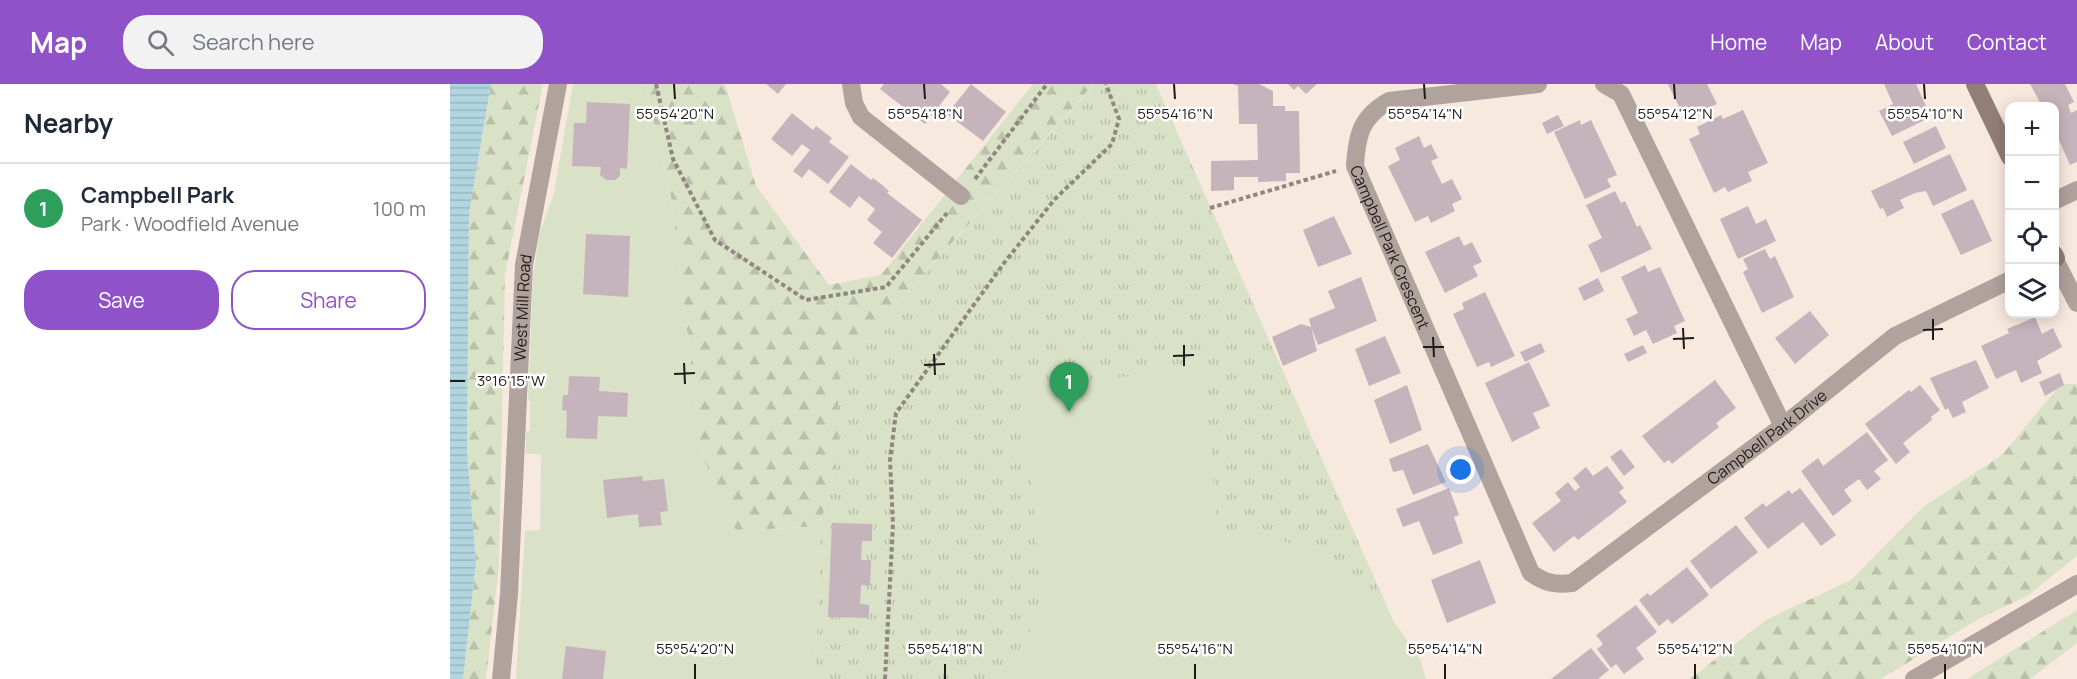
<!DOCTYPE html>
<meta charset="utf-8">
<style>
body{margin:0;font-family:Manrope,sans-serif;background:#f2f2f3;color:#1f2937}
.controls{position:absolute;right:18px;top:18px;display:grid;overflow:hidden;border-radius:12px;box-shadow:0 3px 15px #0003}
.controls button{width:54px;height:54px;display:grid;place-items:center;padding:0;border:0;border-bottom:2px solid #e0e1e3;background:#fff;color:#1f2937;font:30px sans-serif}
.you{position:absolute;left:1011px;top:386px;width:21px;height:21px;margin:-15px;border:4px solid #fff;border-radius:50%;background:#1a73e8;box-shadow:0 0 0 9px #1a73e833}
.badge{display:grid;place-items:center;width:39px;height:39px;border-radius:50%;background:#8f52c8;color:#fff;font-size:20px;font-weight:700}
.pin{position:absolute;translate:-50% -50px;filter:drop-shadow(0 2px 3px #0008)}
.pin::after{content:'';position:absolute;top:32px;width:21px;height:18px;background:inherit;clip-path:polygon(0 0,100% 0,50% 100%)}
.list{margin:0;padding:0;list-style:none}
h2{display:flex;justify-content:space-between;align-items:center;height:78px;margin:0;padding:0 24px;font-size:26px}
h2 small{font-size:20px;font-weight:400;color:#747a83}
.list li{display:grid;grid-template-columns:39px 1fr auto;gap:18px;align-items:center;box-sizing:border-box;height:90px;padding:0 24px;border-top:2px solid #e0e1e3}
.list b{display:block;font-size:22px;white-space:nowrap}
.list p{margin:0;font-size:20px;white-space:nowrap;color:#747a83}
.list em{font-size:20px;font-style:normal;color:#747a83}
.actions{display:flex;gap:12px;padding:18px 24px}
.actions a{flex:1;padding:14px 0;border:2px solid #8f52c8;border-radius:24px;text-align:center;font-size:21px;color:#8f52c8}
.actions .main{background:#8f52c8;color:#fff}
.icon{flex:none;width:33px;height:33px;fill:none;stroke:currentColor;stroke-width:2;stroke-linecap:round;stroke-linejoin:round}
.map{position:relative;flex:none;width:1627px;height:595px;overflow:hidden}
header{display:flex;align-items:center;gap:36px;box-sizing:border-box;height:84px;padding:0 30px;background:#8f52c8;color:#fff}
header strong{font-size:28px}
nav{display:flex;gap:33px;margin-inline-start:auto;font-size:21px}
.search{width:420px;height:54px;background:#f2f2f3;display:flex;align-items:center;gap:15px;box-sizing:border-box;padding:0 21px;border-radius:24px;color:#747a83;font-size:22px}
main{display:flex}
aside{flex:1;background:#fff}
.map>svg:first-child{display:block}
.grass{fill:url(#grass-tufts)}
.forest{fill:url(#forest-firs)}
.garden{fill:#d9e1c7}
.water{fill:url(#water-rules)}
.building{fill:#c5b4bc}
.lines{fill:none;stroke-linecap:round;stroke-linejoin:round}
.path{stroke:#918780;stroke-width:4;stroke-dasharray:4.5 3;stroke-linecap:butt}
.street{stroke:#b0a29d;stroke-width:18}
.secondary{stroke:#937e77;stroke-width:18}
.ticks{fill:none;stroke:#201b18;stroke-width:2}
.labels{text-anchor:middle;stroke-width:5;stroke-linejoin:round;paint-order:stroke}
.street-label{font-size:16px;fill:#201b18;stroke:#fff}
.ticks-label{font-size:15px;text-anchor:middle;fill:#201b18;stroke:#fff;stroke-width:5;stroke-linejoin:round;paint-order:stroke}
</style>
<header>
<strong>Map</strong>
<div class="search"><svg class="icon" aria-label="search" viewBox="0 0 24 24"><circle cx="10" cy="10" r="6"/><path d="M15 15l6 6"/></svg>Search here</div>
<nav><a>Home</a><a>Map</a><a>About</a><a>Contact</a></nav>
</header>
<main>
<aside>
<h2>Nearby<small></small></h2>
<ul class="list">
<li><span class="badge" style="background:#2e9e5b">1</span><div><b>Campbell Park</b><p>Park · Woodfield Avenue</p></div><em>100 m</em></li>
</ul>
<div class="actions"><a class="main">Save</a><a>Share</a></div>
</aside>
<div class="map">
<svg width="1627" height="595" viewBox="0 0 1627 595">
<defs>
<pattern id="grass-tufts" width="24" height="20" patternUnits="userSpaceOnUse" patternTransform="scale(1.5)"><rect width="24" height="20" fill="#d9e1c7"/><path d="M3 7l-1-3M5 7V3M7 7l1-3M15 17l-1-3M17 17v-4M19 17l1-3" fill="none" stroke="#bac0aa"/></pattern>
<pattern id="forest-firs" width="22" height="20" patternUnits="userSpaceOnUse" patternTransform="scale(1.5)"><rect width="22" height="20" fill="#d9e1c7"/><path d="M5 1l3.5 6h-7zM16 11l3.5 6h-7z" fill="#bac0aa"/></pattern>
<pattern id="water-rules" width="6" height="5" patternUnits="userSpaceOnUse" patternTransform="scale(1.5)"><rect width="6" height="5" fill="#b2d6e0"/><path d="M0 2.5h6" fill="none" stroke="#99b7bf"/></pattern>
</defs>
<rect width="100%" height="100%" fill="#f8e9df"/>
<path class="grass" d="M645,0H706L969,595H365L370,442L388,371V286Z"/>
<path class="forest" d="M41,0H93L55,191L49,481L36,595H13L26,479L17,368L19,129Z
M195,0H275L306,102L379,201L431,191L583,0H644L388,286V371L370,442L286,447L252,371L221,113Z
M1611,300H1627V472L1577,512L1530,534L1431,595H1240L1316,536L1401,496L1473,423L1552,371Z
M1627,526V559L1580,595H1517Z"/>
<path class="garden" d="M123,0H195L221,113L252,371L286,447L370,442L365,595H66L75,447L90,446L91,370H76V349L80,346V318L78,316L83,194L89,151L104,109Z
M753,285L768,446L795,445L867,468L927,513L970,575L976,595H553L593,524L572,303Z"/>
<path class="water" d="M0,0H41L19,129L17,368L26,479L13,595H0Z"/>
<path class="building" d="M316,0H336L328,10Z
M434,0H491L500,8L475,40L430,5Z
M521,0L556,28L533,57L497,30Z
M783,0H809L823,7V22H835V27H849L850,89H836V97L808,98V93H784V106L761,107V77L808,76L807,40H789L788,2Z
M838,0H867L856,10L848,2L844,6Z
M1218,0H1257L1267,20L1235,35Z
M1434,0H1466L1481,33L1442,52L1429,27L1443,20Z
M1580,0H1615L1624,18L1618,21L1621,29L1627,26V78L1620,81L1605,47V22H1592Z
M137,18L180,20L177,85L170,84V92L165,96H156L150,91L151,83L122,82L124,39H136Z
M1293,26L1318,79L1298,88L1302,97L1278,108L1275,103L1264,109L1239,55L1250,50L1247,43L1271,31L1273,35Z
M342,29L363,46L366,42L382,54L379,58L399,73L378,100L359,85L352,94L343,87L360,66L352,60L342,72L321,55Z
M1108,31L1114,42L1097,50L1092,39Z
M1130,36L1131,41L1141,36L1167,91L1157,95L1161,103L1135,115L1104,48Z
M1486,42L1496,64L1464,80L1453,58Z
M969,52L974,64L981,60L988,74L981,77L992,100L1002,95L1012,115L1002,120L1005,127L981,139L978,132L965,138L938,82L950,76L945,64Z
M1500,70L1517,106L1483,122L1476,107L1465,109L1450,116L1454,124L1437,133L1433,124L1430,125L1421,107Z
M401,80L421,96L423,94L431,100L439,107L437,109L472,136L442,174L423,159L432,148L417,136L425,125L409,112L400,124L379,108Z
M1165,107L1171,119L1175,117L1187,143L1190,141L1202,165L1151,189L1138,161L1152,154L1136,121Z
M1523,115L1542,157L1511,171L1491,130Z
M1298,122L1306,140L1316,135L1326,157L1288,175L1270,135Z
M884,132L902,170L868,183L853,146Z
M136,150L180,152L178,213L133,210Z
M1009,152L1014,162L1022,158L1032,178L1023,182L1028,192L995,209L975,168Z
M1315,165L1320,175L1325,172L1344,213L1312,229L1293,188L1298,185L1293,175Z
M1195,181L1198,188L1210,183L1235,237L1224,242L1227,249L1203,260L1196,246L1184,252L1176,235L1188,229L1171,193Z
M911,193L927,237L868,261L861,243L867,267L833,282L822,253L851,240L861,243L859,235L885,224L878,207Z
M1148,194L1154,207L1134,217L1128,204Z
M1035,208L1065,272L1041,283L1039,278L1027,283L1003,230L1014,225L1012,219Z
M1360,227L1379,251L1345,280L1325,254Z
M1585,233L1592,250L1603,244L1612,263L1587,277L1592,289L1571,299L1566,286L1546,295L1531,262L1559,249L1557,245Z
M935,252L951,289L919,302L905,265Z
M1091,259L1095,268L1075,278L1070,268Z
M1193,261L1197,269L1178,278L1174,270Z
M1526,276L1539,304L1512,318L1516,328L1503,334L1498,324L1495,326L1480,294Z
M1079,278L1100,322L1083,329L1090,344L1062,358L1035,299Z
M1610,289L1614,301L1595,312L1589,298Z
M119,292L150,293L149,307L178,309L177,333L148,332L147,355L116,354L117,327L112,326L113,311H118Z
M1265,296L1286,324L1266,339L1269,343L1237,368L1222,380L1219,376L1214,379L1192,352Z
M957,301L972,346L940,360L924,316Z
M1470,301L1490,326L1481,333L1482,336L1453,359L1460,368L1446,380L1415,340L1459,306L1461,308Z
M1417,348L1438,376L1424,387L1431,395L1417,406L1409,395L1394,406L1402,417L1383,432L1351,387L1368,374L1373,382Z
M978,360L996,398L963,411L953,386L943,388L939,375Z
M1171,365L1185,383L1174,392L1160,373Z
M1157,382L1174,404L1169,408L1177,418L1128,456L1124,452L1104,468L1082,439L1111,417L1105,409L1118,398L1125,407L1130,403L1123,394L1136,383L1143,392Z
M192,392L193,397L214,395L218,427L210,428L212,441L189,443L188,430L157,434L153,396Z
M999,404L1009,431L1004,433L1013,459L983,471L969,437L953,443L946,425Z
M1350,404L1386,451L1371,462L1353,438L1318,465L1294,434L1313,419L1316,423L1339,406L1342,410Z
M382,439L422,440V457H412L411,476H421L420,502L411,501L410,520L419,521V534L378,533Z
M1286,441L1308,468L1261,505L1240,477Z
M1030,476L1046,519L997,539L981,496Z
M1237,483L1259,511L1222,540L1218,535L1209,542L1189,516L1198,509L1200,512Z
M1186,521L1207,548L1186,564L1194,575L1174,590L1166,580L1161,584L1147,565L1153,560L1146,551Z
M116,562L156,567L153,595H112Z
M1141,564L1159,586L1148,595H1101Z"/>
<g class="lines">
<path class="path" d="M206,0L223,75L265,156L356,216L436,203L497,129
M525,95L597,0
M760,124L886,87
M435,595L443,440L440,376L446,329L554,179L604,116L662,60L669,35L656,0"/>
<g class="street">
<path d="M401,0L404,19L411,33L511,112"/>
<path id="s1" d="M1088,0L939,17C911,33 907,50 905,82L1081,489C1095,499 1105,501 1122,499L1333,342L1445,252L1560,196"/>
<path d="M1154,0L1171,10L1333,342"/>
<path d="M1604,117L1627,106"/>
<path d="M1604,174L1627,219"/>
<path id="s2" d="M51,595L59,510L74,181L108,0"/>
<path d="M1464,595L1627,500"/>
</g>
<path class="secondary" d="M1525,0L1560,73
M1604,170L1606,174"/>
</g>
<path class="ticks" d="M224,0L225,15M474,0L475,15M724,0L725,15M974,0L975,15M1224,0L1225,15M1474,0L1475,15M1483,235V256M1233,244L1234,265M1473,246L1493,245M983,253L984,273M1223,255L1244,254M734,261V282M973,263H994M484,270L485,291M723,272L744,271M234,279L235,300M474,281L495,280M224,290L245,289M0,297H15M245,580V595M495,580V595M745,580V595M995,580V595M1245,580V595M1495,580V595"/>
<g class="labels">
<g class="street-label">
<text dy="6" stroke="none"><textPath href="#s1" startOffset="316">Campbell Park Crescent</textPath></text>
<text dy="6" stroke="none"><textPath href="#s2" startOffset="372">West Mill Road</textPath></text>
<text dy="6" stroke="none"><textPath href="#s1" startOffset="958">Campbell Park Drive</textPath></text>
</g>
</g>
<g class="ticks-label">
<text x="225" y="35">55°54'20"N</text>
<text x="475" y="35">55°54'18"N</text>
<text x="725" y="35">55°54'16"N</text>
<text x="975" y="35">55°54'14"N</text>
<text x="1225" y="35">55°54'12"N</text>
<text x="1475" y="35">55°54'10"N</text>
<text x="61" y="302">3°16'15"W</text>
<text x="245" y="570">55°54'20"N</text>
<text x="495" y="570">55°54'18"N</text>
<text x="745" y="570">55°54'16"N</text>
<text x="995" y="570">55°54'14"N</text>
<text x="1245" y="570">55°54'12"N</text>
<text x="1495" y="570">55°54'10"N</text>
</g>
</svg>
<div class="controls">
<button>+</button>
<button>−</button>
<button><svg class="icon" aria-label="locate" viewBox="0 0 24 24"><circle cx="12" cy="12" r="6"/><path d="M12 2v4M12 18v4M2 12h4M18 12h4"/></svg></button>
<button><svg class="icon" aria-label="layers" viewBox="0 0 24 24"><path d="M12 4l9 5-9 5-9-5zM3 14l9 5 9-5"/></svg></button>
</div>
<div class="you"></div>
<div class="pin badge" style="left:619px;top:328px;background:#2e9e5b">1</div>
</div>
</main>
